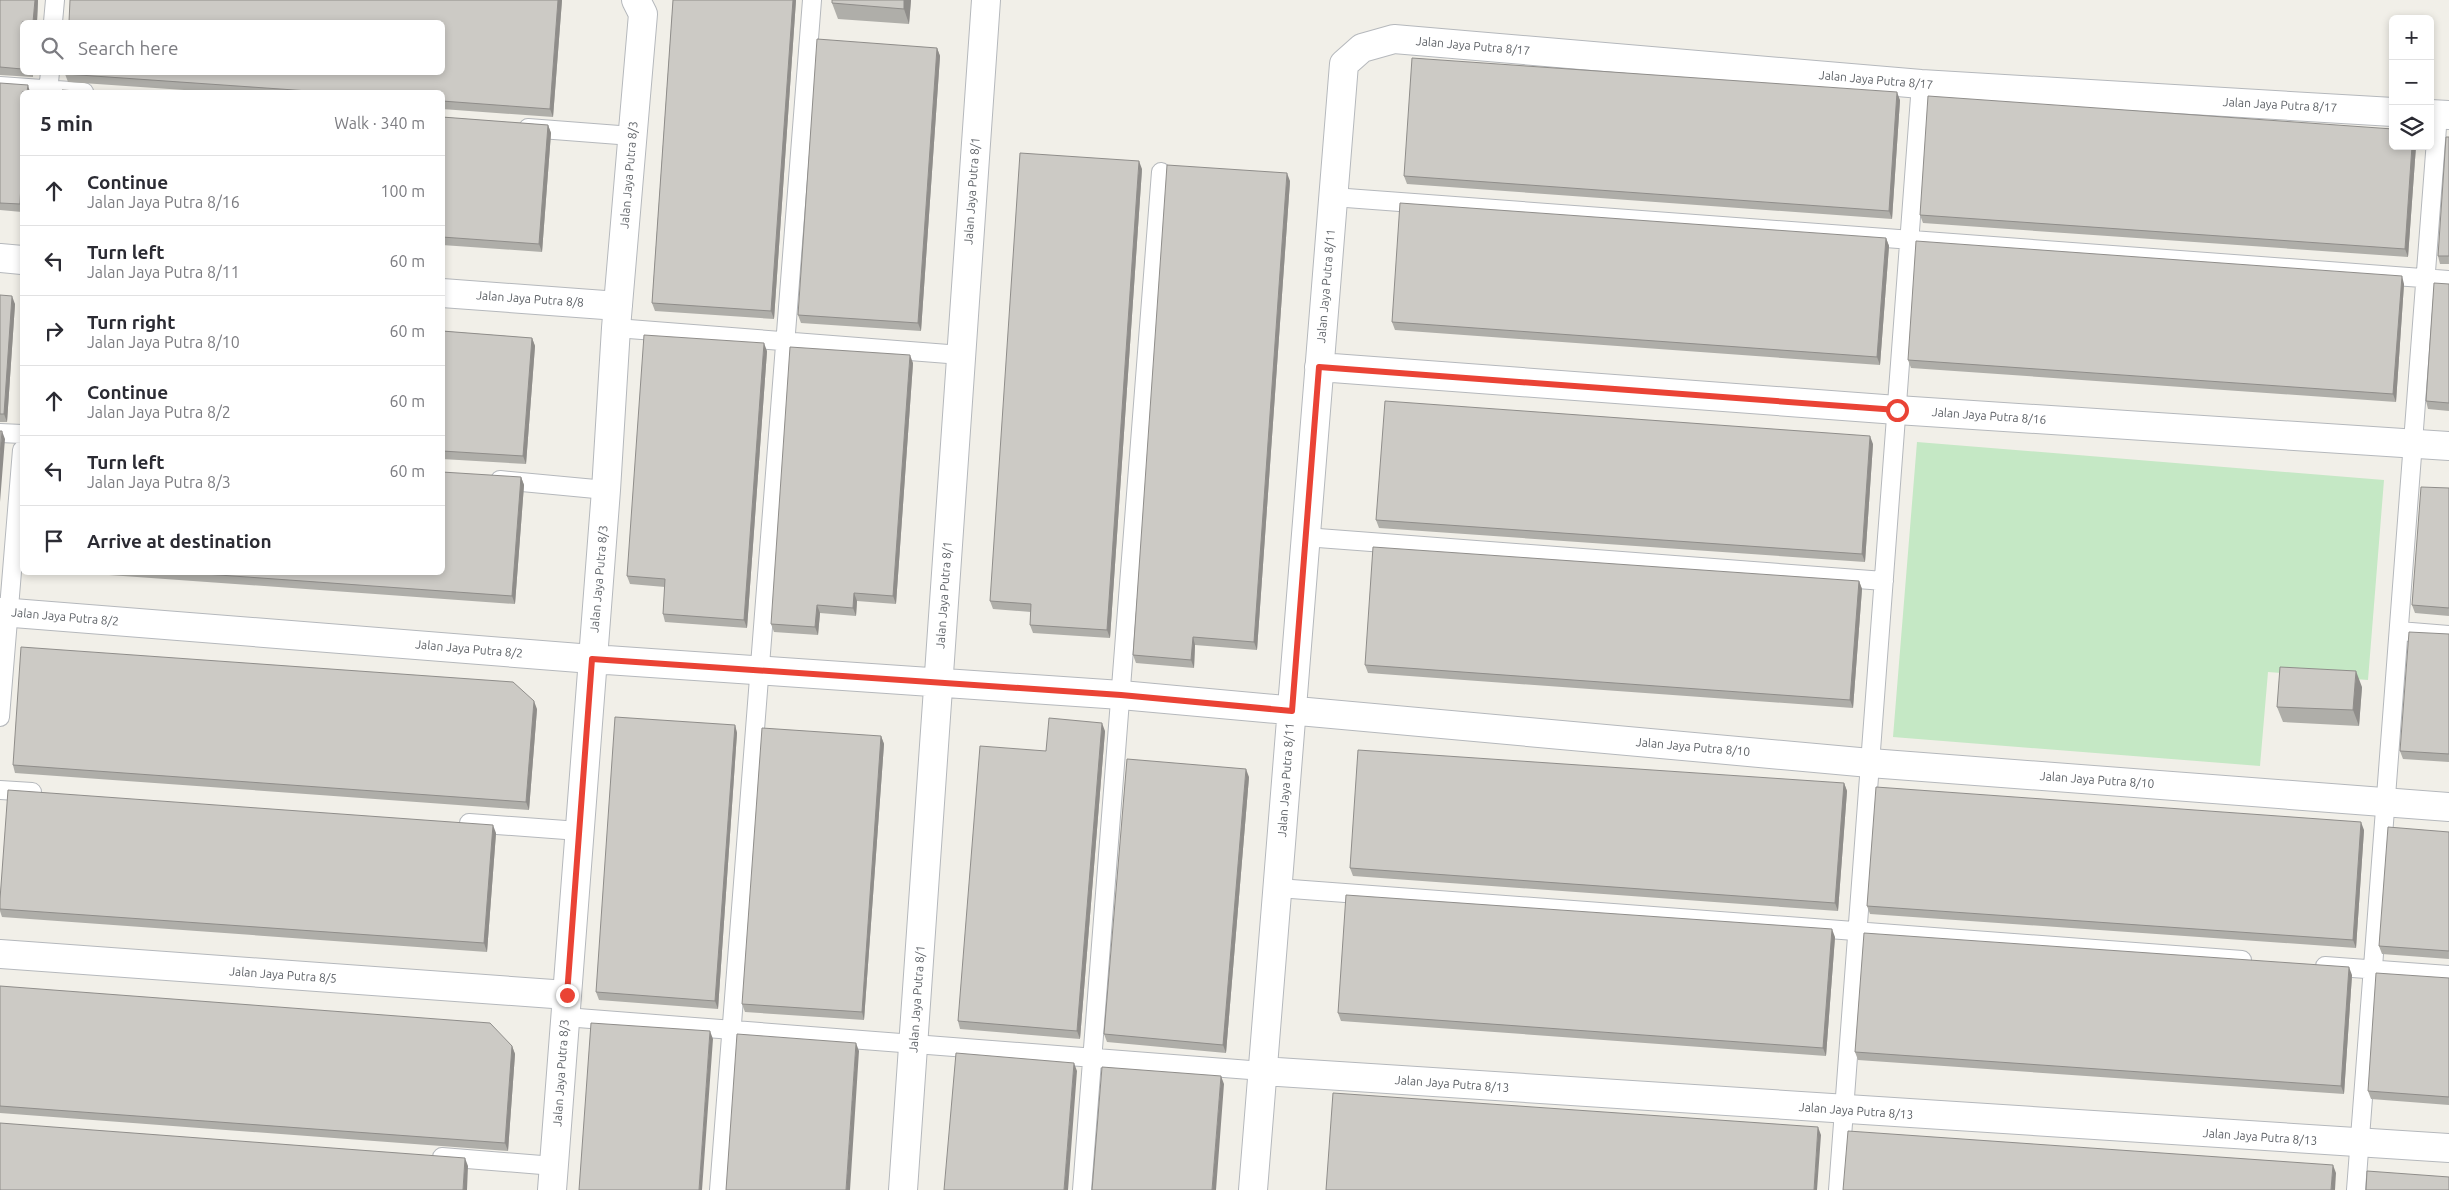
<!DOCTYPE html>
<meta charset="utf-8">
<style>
body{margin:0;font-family:Ubuntu,sans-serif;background:#f2f2f3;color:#2b2b33}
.controls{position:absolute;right:15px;top:15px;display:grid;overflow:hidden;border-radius:8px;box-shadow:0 2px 8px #0003}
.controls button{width:45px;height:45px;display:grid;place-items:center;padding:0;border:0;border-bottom:1px solid #e1e1e2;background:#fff;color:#2b2b33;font:25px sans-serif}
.stop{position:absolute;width:15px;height:15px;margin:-11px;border:4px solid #ea4335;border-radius:50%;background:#fff}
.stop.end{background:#ea4335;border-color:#fff;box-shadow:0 1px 5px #0008}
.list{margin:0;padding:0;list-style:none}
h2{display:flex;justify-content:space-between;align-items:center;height:65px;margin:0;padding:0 20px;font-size:21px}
h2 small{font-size:16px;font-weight:400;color:#7c7c81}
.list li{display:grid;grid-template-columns:32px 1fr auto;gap:15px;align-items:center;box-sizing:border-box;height:70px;padding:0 20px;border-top:1px solid #e1e1e2}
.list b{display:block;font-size:19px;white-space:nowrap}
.list p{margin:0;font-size:16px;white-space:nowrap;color:#7c7c81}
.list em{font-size:16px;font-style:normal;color:#7c7c81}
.icon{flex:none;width:28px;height:28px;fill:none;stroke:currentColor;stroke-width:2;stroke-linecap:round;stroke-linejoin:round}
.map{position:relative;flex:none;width:2449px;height:1190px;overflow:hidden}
.search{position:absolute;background:#fff;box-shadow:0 2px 8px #0003;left:20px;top:20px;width:425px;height:55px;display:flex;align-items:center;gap:12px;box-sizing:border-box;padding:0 18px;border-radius:8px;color:#7c7c81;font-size:19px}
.panel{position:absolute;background:#fff;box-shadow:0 2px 8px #0003;left:20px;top:90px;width:425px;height:485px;border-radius:8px}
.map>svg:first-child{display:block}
.green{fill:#c5e8c5}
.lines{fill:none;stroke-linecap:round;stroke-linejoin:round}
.service-casing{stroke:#b5b8bc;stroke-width:20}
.minor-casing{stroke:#b5b8bc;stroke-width:30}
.service{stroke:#fff;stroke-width:18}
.minor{stroke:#fff;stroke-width:28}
.wall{fill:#afaea9}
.shaded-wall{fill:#8f8d8a}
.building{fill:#cccac5;stroke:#8f8d8a}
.route{stroke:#ea4335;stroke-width:6}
.labels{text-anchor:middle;stroke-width:4.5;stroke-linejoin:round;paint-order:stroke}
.street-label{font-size:12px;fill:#5f6368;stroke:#fff}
</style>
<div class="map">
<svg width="2449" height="1190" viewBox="0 0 2449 1190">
<rect width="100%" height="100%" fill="#f1efe8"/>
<path class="green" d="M1917,442L2384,480L2368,680L2268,672L2260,766L1893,737Z"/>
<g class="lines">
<g class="service-casing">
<path id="service" d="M53,22L55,0
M0,86L84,92
M48,92L50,72
M528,128L632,136
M1333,197L2449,280
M616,328L961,355
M0,433L22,434
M500,480L606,490
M1305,537L1884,581
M2399,631L2449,635
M0,717L22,450
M0,790L32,792
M469,823L579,831
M1278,888L2242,960
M2325,966L2449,975
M565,1017L1263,1071
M442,1157L554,1166
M719,1190L812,0
M1082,1190L1161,172
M1838,1190L1921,84
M2356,1190L2438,114"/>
</g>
<g class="minor-casing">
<path id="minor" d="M2430,114L2449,115
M0,258L22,260
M442,293L618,306
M1319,367L1897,410L2449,446
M0,612L592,659L1121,695L1870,763L2449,807
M0,954L567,995
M1263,1071L2449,1148
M552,1190L606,490L616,328L643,14L636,0
M903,1190L986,0
M1253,1190L1344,64L1362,48L1394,39L1921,84L2393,112"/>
</g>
<use href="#service" class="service"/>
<use href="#minor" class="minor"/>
</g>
<path class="wall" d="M0,0H38L37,22H22V72H33V77L0,75Z
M562,0L553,117L442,109V92H213L68,82L65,74Z
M673,0H796L774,319L655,311L652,303Z
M832,0H911L909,24L838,19L832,3Z
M937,48L940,56L921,331L801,323L798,315Z
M0,83L22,212L0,210Z
M1900,100L1892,219L1407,184L1404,176Z
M442,117L548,125L551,133L542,252L442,245Z
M2449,137V264H2440L2438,256Z
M2393,146H2416L2408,257L1923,223L1920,215Z
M1142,169L1110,638L1033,633L1030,625L1031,612L993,609L990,601Z
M1290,181L1257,650L1195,645L1194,668L1136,663L1133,655Z
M1886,238L1889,246L1880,365L1395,330L1392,322Z
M2404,284L2396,402L1911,368L1908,360Z
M2449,284V411L2428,409L2426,401Z
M0,295L15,304L7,422H0Z
M442,331L532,338L535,346L526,464L442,459Z
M767,351L747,628L665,622L663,614L665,587L630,584L627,576Z
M913,363L896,604L857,601L856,616L820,613L818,635L774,632L771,624Z
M1873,444L1865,562L1379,528L1376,520Z
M521,477L524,485L515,604L67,572H442Z
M2449,488V616L2415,613L2412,605Z
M1859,581L1862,589L1853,708L1368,673L1365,665Z
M2449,634V762L2403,759L2400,751Z
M2362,687L2359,726L2283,722L2277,707Z
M537,709L529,810L15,773L13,765Z
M735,725L737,733L718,1009L599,1000L596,992Z
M1105,731L1080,1039L960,1029L958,1021L1046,751Z
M881,736L884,744L864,1020L745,1012L742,1004Z
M1249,777L1226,1053L1107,1042L1104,1034Z
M1844,783L1847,791L1838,911L1353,876L1350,868Z
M2364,830L2356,948L1870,914L1867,906Z
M2449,832V959L2382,954L2379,946Z
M496,833L487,952L2,917L0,911V899Z
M1835,937L1826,1056L1341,1021L1338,1013Z
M2352,975L2344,1094L1858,1060L1855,1052Z
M2449,978V1105L2371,1099L2368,1091Z
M0,986L512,1046L515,1054L508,1151L0,1113Z"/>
<path class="shaded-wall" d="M35,0H38L37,22H33Z
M558,0H562L553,117L550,109Z
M793,0H796L774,319L771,311Z
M904,0H911L909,24L904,9Z
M937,48L940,56L921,331L918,323Z
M28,85L30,92H27Z
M1897,92L1900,100L1892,219L1889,211Z
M548,125L551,133L542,252L539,244Z
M2412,146H2416L2408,257L2405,249Z
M22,161V212L20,204Z
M1139,161L1142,169L1110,638L1107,630Z
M1287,173L1290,181L1257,650L1254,642Z
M1886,238L1889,246L1880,365L1877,357Z
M2402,276L2404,284L2396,402L2393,394Z
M12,296L15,304L7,422L4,414Z
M532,338L535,346L526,464L523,456Z
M764,343L767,351L747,628L744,620Z
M910,355L913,363L896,604L893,596Z
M2,431L5,439L0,502V455Z
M1870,436L1873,444L1865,562L1862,554Z
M521,477L524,485L515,604L512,596Z
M1859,581L1862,589L1853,708L1850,700Z
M854,593L857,601L856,616L853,608Z
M817,605L820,613L818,635L815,627Z
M1193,637L1195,645L1194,668L1191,660Z
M2356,671L2362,687L2359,726L2353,710Z
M534,701L537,709L529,810L526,802Z
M1102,723L1105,731L1080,1039L1077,1031Z
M735,725L737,733L718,1009L715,1001Z
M881,736L884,744L864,1020L862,1012Z
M1246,769L1249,777L1226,1053L1223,1045Z
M1844,783L1847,791L1838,911L1835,903Z
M2361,822L2364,830L2356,948L2353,940Z
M493,825L496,833L487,952L484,943Z
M1832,929L1835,937L1826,1056L1823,1048Z
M2349,967L2352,975L2344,1094L2341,1086Z
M710,1031L713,1039L702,1190H699Z
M856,1043L859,1051L850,1190H846Z
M512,1046L515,1054L508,1151L505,1143Z
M1074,1063L1077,1071L1068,1190H1064Z
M1221,1076L1224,1084L1216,1190H1212Z
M1818,1127L1821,1135L1817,1190H1814Z
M465,1158L468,1166L467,1190H463Z
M2333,1165L2336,1173L2335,1190H2331Z"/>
<path class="building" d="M0,0H35L33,22H22V69L0,67Z
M70,0H558L550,109L442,101V92H323L65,74V72H442V22H69Z
M673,0H793L771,311L652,303Z
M832,0H904V9L832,3Z
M817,39L937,48L918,323L798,315Z
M1412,58L1897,92L1889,211L1404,176Z
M0,83L28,85L27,92H22V161L20,204L0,203Z
M62,90L91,92H62Z
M1928,96L2393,129V146H2412L2405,249L1920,215Z
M442,117L548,125L539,244L442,237Z
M2446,137H2449V256H2438Z
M1020,153L1139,161L1107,630L1030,625L1031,604L990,601Z
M1167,165L1287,173L1254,642L1193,637L1191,660L1133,655Z
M1400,203L1886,238L1877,357L1392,322Z
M1916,241L2402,276L2393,394L1908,360Z
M2434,283L2449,284V403L2426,401Z
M0,295L12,296L4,414H0Z
M442,331L532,338L523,456L442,451Z
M644,335L764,343L744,620L663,614L665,579L627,576Z
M790,347L910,355L893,596L854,593L853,608L817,605L815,627L771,624Z
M1385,401L1870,436L1862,554L1376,520Z
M0,431H2L0,455Z
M442,472L521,477L512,596L177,572H442Z
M2421,487L2449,488V608L2412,605Z
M1373,547L1859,581L1850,700L1365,665Z
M2409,632L2449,634V754L2400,751Z
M21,647L513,682L534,701L526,802L13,765Z
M2280,667L2356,671L2353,710L2277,707Z
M615,717L735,725L715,1001L596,992Z
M1049,718L1102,723L1077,1031L958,1021L980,746L1046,751Z
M762,728L881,736L862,1012L742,1004Z
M1358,750L1844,783L1835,903L1350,868Z
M1127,759L1246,769L1223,1045L1104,1034Z
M1876,787L2361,822L2353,940L1867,906Z
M8,790L493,825L484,943L0,909V899Z
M2388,827L2449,832V951L2379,946Z
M1346,895L1832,929L1823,1048L1338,1013Z
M1864,933L2349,967L2341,1086L1855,1052Z
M2376,973L2449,978V1097L2368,1091Z
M0,986L490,1023L512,1046L505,1143L0,1106Z
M591,1023L710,1031L699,1190H579Z
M737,1034L856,1043L846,1190H726Z
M956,1053L1074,1063L1064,1190H944Z
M1102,1067L1221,1076L1212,1190H1092Z
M1333,1093L1818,1127L1814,1190H1326Z
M0,1123L465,1158L463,1190H0Z
M1848,1131L2333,1165L2331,1190H1843Z
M2367,1171L2449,1177V1190H2366Z"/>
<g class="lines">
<path class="route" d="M567,995L592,659L1121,695L1292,711L1319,367L1897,410"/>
</g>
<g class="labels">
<g class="street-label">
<text transform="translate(1473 46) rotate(5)" y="4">Jalan Jaya Putra 8/17</text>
<text transform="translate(1876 80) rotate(5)" y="4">Jalan Jaya Putra 8/17</text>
<text transform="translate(2280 105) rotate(3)" y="4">Jalan Jaya Putra 8/17</text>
<text transform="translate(629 175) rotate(-85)" y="4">Jalan Jaya Putra 8/3</text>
<text transform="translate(972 191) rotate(-86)" y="4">Jalan Jaya Putra 8/1</text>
<text transform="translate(1326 286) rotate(-85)" y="4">Jalan Jaya Putra 8/11</text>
<text transform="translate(530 299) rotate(4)" y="4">Jalan Jaya Putra 8/8</text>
<text transform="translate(1989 416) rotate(4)" y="4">Jalan Jaya Putra 8/16</text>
<text transform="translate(599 579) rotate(-85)" y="4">Jalan Jaya Putra 8/3</text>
<text transform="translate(944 595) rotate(-86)" y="4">Jalan Jaya Putra 8/1</text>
<text transform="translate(65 617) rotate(5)" y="4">Jalan Jaya Putra 8/2</text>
<text transform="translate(469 649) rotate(5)" y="4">Jalan Jaya Putra 8/2</text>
<text transform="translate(1693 747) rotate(5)" y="4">Jalan Jaya Putra 8/10</text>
<text transform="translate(1286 780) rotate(-86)" y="4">Jalan Jaya Putra 8/11</text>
<text transform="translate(2097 780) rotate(4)" y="4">Jalan Jaya Putra 8/10</text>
<text transform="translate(283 975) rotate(4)" y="4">Jalan Jaya Putra 8/5</text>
<text transform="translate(917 999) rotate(-86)" y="4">Jalan Jaya Putra 8/1</text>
<text transform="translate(561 1073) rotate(-86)" y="4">Jalan Jaya Putra 8/3</text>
<text transform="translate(1452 1084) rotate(4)" y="4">Jalan Jaya Putra 8/13</text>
<text transform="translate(1856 1111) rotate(4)" y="4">Jalan Jaya Putra 8/13</text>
<text transform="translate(2260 1137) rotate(4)" y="4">Jalan Jaya Putra 8/13</text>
</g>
</g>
</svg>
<div class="controls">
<button>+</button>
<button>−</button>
<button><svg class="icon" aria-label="layers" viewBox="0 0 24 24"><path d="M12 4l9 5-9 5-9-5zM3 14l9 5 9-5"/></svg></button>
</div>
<div class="stop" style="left:1897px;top:410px"></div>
<div class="stop end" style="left:567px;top:995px"></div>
<div class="search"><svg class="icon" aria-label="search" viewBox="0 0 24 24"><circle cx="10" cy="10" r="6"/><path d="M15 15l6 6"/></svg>Search here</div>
<section class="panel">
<h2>5 min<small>Walk · 340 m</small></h2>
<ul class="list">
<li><svg class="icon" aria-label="ahead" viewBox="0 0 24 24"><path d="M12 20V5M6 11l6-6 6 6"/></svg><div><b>Continue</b><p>Jalan Jaya Putra 8/16</p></div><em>100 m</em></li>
<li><svg class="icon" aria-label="left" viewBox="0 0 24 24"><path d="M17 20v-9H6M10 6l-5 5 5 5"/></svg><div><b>Turn left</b><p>Jalan Jaya Putra 8/11</p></div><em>60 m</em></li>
<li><svg class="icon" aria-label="right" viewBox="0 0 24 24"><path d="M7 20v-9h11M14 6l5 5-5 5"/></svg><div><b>Turn right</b><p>Jalan Jaya Putra 8/10</p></div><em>60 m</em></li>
<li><svg class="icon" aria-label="ahead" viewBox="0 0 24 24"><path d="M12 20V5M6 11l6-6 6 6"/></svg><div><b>Continue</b><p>Jalan Jaya Putra 8/2</p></div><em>60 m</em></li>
<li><svg class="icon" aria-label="left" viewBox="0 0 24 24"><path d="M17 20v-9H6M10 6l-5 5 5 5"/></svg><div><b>Turn left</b><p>Jalan Jaya Putra 8/3</p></div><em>60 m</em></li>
<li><svg class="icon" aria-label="arrive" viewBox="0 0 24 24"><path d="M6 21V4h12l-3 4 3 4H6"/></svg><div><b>Arrive at destination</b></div></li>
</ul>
</section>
</div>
